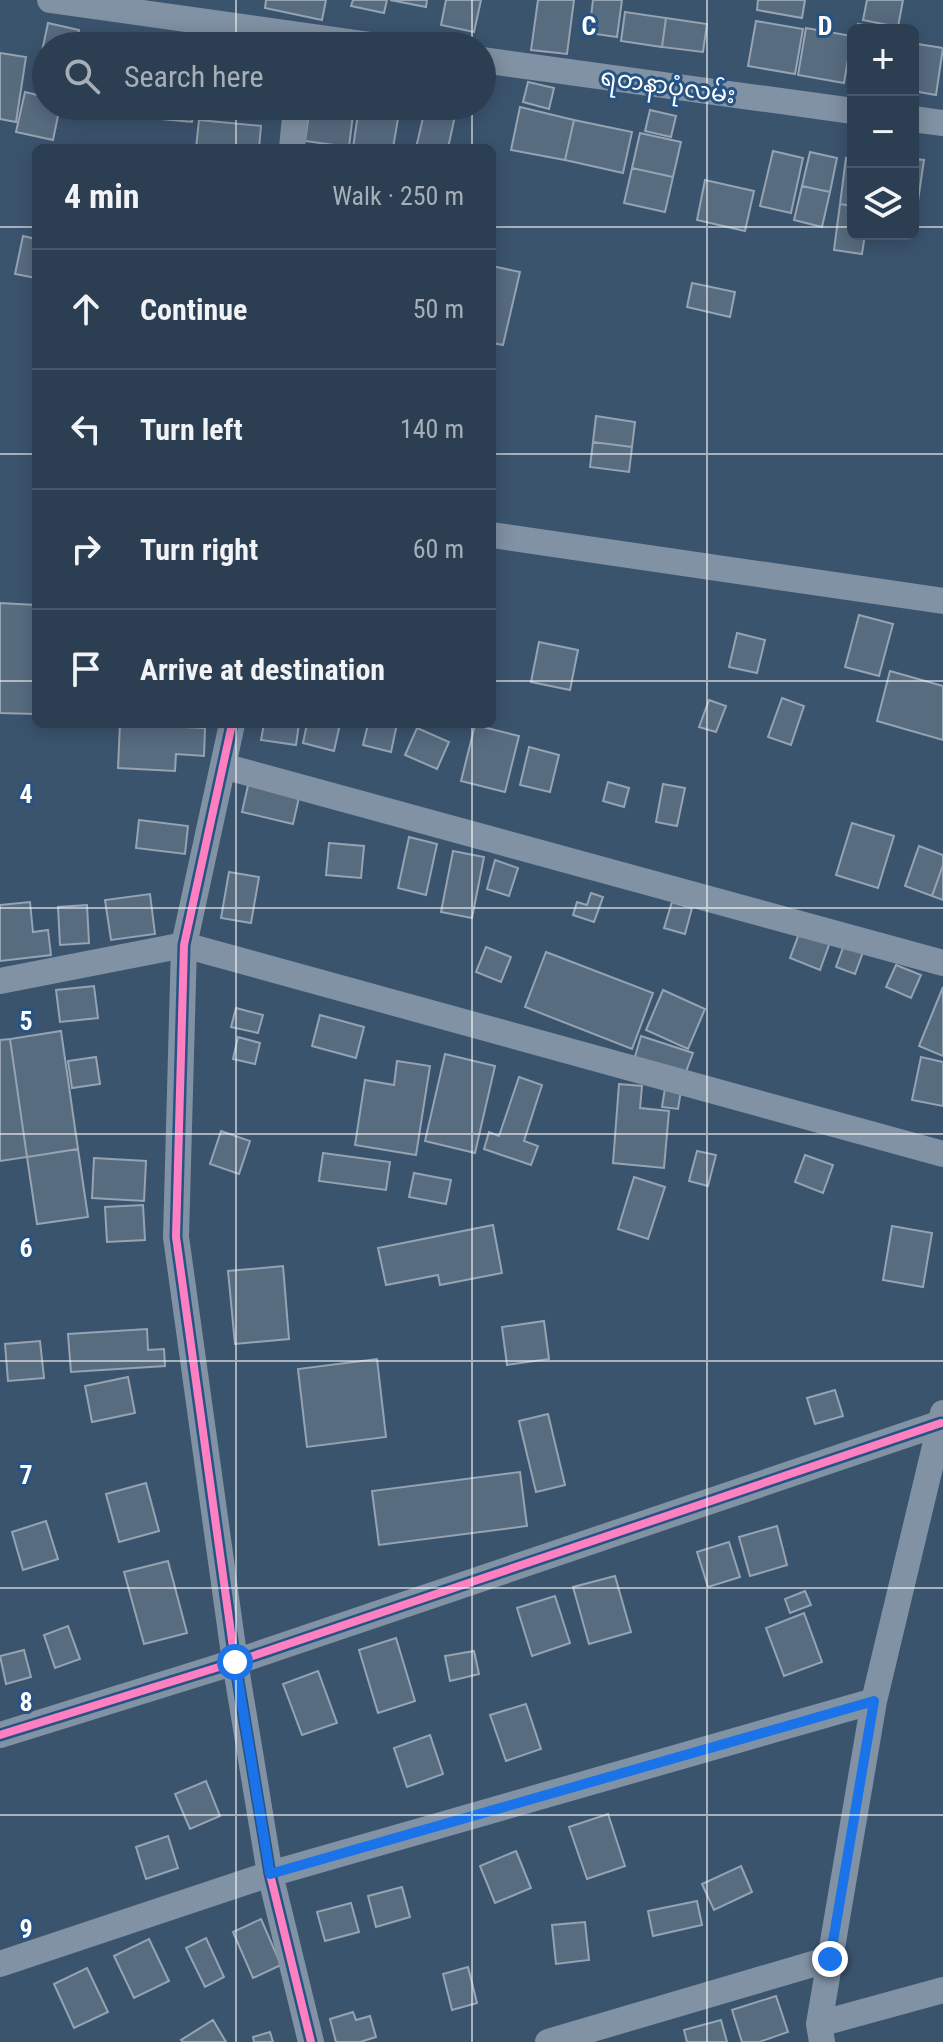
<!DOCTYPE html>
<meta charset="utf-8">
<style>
body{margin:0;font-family:"Roboto Condensed","Noto Sans Myanmar",sans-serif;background:#344659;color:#f1f3f6}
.controls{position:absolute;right:24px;top:24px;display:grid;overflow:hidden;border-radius:12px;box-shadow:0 4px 20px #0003}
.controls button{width:72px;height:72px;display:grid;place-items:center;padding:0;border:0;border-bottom:2px solid #485869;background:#2c3f52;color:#f1f3f6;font:40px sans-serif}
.stop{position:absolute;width:24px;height:24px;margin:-18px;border:6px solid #1a73e8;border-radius:50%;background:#fff}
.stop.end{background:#1a73e8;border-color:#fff;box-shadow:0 2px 8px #0008}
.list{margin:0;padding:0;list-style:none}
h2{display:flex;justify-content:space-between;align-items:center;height:104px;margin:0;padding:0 32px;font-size:34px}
h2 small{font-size:26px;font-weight:400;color:#a6afb8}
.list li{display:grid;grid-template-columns:52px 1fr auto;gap:24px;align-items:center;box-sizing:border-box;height:120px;padding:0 32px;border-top:2px solid #485869}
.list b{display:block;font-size:30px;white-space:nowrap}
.list em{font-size:26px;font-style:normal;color:#a6afb8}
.icon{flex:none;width:44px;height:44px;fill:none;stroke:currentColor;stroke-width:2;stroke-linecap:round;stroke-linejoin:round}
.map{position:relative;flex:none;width:943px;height:2042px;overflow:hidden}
.search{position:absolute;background:#2c3f52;box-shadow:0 4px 20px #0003;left:32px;top:32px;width:464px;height:88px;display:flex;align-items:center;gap:20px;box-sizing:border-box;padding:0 28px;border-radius:44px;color:#a6afb8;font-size:30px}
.panel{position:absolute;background:#2c3f52;box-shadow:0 4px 20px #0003;left:32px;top:144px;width:464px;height:584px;border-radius:12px}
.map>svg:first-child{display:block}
.building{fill:#586c80;stroke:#95a3b2;stroke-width:2}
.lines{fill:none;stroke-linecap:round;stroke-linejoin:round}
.street{stroke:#8192a4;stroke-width:26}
.cycleway-casing{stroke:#265383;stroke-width:13}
.cycleway{stroke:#ff80c0;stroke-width:8}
.route{stroke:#1a73e8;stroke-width:10}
.grid{fill:none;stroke:#fff;stroke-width:2;stroke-opacity:0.55}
.labels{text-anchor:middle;stroke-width:6;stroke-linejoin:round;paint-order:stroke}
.street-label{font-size:24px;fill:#fff;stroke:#265383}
.grid-label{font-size:26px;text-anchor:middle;font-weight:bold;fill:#fff;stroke:#265383;stroke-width:6;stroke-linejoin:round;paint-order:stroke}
</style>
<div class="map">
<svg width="943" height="2042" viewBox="0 0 943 2042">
<rect width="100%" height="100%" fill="#3b546e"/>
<path class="building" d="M266,0H326L322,20L265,8Z
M353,0H387L384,13L351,6Z
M390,0H427L426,7Z
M446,0H481L474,32L441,25Z
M538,0H574L567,54L531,50Z
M593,0H622L617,37L589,33Z
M758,0H805L802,18L757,10Z
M867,0H903L898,27L863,20Z
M625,12L666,18L662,47L621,41Z
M666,18L707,24L703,52L662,47Z
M756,21L803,29L795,74L748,66Z
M48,23L79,30L75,46H46V72L38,70Z
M858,24L892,30H857Z
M806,28L852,36L844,83L798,75Z
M918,44L943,48L936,95L913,91Z
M0,53L26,57L16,122L0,119Z
M528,82L554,88L549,109L523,102Z
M25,92L46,97V106H60L53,140L16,132Z
M152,106H194L192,122L151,118Z
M196,106H227L225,118L194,114Z
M238,106H275L273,119L237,114Z
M310,106H354L349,147L305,141Z
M359,106L400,107L393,148H353Z
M520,107L574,120L565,160L511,150Z
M425,109L455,116L448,148H416Z
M650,110L676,116L671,137L645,131Z
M199,120L261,126L259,148H196Z
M574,120L632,132L623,173L565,160Z
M640,133L681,142L673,177L632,168Z
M773,151L803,158L791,213L760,206Z
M810,152L837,158L830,192L802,186Z
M846,158L853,159V206L840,204Z
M913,159L924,160L919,194L913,193Z
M632,168L673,177L665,212L624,203Z
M705,180L754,191L745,231L697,220Z
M802,186L830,192L822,227L794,220Z
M913,193L919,194L914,229H913Z
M840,204L853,206V234H865L862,254L834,250Z
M23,236L36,239V278L15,274Z
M492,266L520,272L503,345L492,343Z
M692,283L735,292L730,317L687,307Z
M596,416L635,422L632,447L593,442Z
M593,442L632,447L629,472L590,467Z
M0,603L36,605V714L0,713Z
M859,615L893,624L879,676L845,667Z
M737,633L765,640L757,673L729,667Z
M539,642L578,650L570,690L531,682Z
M890,671L943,686V740L877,721Z
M782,698L804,706L791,745L768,737Z
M709,700L726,706L716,732L699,727Z
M120,724L205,728L204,756L176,754L175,771L118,768Z
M264,724H299L296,745L261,740Z
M307,724H340L334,751L303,743Z
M368,724H397L391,752L363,745Z
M475,725L519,736L505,792L461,781Z
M417,728L449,742L437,769L405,755Z
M529,747L559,755L550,792L520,785Z
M249,781L300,793L293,824L242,812Z
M608,782L629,788L624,807L603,801Z
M663,784L685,788L677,826L656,822Z
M139,820L188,826L185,854L136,848Z
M852,823L894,836L878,888L836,875Z
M409,837L437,844L426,895L398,888Z
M329,843L364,846L361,878L326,875Z
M919,846L943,855V865L932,896L905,886Z
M453,851L484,857L472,918L441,912Z
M495,860L518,868L509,896L487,889Z
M943,865V900L932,896Z
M229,872L259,877L251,923L221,918Z
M591,893L603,897L594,922L573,915L577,902L587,905Z
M150,894L155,934L111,940L105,900Z
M30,902L33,932L48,930L51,955L0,961V905Z
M672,902L692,908L685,934L664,928Z
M87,905L89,943L60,945L58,907Z
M800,931L830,942L820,970L790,958Z
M844,945L863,952L855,974L836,967Z
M486,947L511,957L501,982L476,972Z
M546,952L653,993L632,1049L525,1007Z
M896,965L921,975L911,998L886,987Z
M94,986L98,1018L60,1022L56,990Z
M943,987V1056L919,1046Z
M663,990L705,1009L688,1049L646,1030Z
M236,1008L263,1015L258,1033L231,1027Z
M320,1015L364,1027L356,1058L312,1046Z
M61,1031L78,1149L27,1157L10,1039Z
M641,1036L693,1053L684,1077L634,1060Z
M238,1037L260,1043L255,1064L233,1059Z
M10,1039L27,1157L0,1161V1040Z
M445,1054L495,1066L475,1153L425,1141Z
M96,1057L100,1084L72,1088L68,1061Z
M921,1057L943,1062V1106L912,1100Z
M397,1061L430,1066L416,1155L355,1145L365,1080L394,1085Z
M519,1077L542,1085L524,1141L538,1146L531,1165L484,1149L489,1132L499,1136Z
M666,1082L682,1084L678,1109L662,1107Z
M619,1084L642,1086L640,1108L669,1111L664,1168L613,1163Z
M221,1131L250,1141L239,1174L210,1164Z
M78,1149L88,1217L37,1224L27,1157Z
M697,1151L716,1155L708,1186L689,1181Z
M323,1153L390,1162L386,1190L319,1181Z
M805,1155L833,1165L823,1193L795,1182Z
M94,1158L146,1161L144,1201L92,1198Z
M414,1173L451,1180L446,1204L409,1197Z
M634,1177L665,1187L648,1239L618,1229Z
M143,1205L145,1240L107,1242L105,1207Z
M493,1225L502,1273L440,1285L438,1275L386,1285L378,1248Z
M892,1226L932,1233L923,1287L883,1280Z
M283,1266L289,1339L235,1344L228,1271Z
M544,1321L549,1359L507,1365L502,1327Z
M147,1329L148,1350L164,1349L165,1366L71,1372L68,1334Z
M40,1341L44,1378L8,1381L5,1344Z
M377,1359L386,1437L307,1447L298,1369Z
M128,1377L135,1413L92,1422L85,1386Z
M835,1390L843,1416L815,1424L807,1398Z
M548,1414L565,1485L536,1492L519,1421Z
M520,1472L527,1526L379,1545L372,1491Z
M146,1483L159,1531L119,1542L106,1494Z
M46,1521L58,1559L23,1570L12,1532Z
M777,1526L787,1565L750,1576L739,1537Z
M729,1542L740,1577L708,1587L697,1552Z
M168,1561L187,1633L144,1644L124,1572Z
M615,1576L631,1632L589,1644L573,1587Z
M805,1591L811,1605L790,1613L785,1599Z
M555,1596L570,1643L532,1656L517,1608Z
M804,1613L822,1662L784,1676L766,1628Z
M68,1626L80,1659L55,1668L44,1635Z
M396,1638L415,1701L378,1713L359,1650Z
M24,1650L31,1677L6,1684L0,1656Z
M474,1651L479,1674L450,1681L445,1656Z
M318,1671L337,1723L302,1735L283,1684Z
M526,1704L541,1749L506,1761L490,1715Z
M430,1735L443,1774L407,1787L394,1748Z
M206,1781L220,1816L190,1829L175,1794Z
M608,1814L625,1866L587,1879L569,1827Z
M168,1836L178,1868L146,1879L136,1847Z
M516,1851L531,1888L495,1903L480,1866Z
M741,1866L752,1892L714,1910L702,1884Z
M402,1887L410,1917L376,1927L368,1896Z
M697,1901L702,1925L653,1936L648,1911Z
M351,1903L359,1932L325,1941L317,1912Z
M261,1919L281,1965L253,1978L233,1932Z
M585,1922L589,1960L556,1964L552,1925Z
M206,1938L224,1977L205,1987L186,1948Z
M149,1939L169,1981L134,1998L114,1956Z
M468,1967L477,2003L452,2010L443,1974Z
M87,1968L108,2012L74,2028L54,1984Z
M776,1996L788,2032L759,2042H742L732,2010Z
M353,2012L356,2020L370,2016L376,2037L360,2042H336L330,2019Z
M213,2020L226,2042H183L181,2040Z
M721,2020L727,2042H687L684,2030Z
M270,2032L273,2042H254L253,2037Z"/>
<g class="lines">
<path class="street" d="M50,0L378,46
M482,60L853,111
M913,119L943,123
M292,148L296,106
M492,535L943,601
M232,724L184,945L176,1237L235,1662L270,1874L311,2042
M223,766L943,963
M0,981L184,945L943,1154
M0,1735L235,1662L941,1423
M0,1964L270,1874L874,1701
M819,2024L943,1990
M548,2042L830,1959
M822,2042L819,2024L874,1701L943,1413"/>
<g class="cycleway-casing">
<path id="cycleway" d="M232,724L184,945L176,1237L235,1662L270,1874L311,2042
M0,1735L235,1662L941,1423"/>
</g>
<use href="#cycleway" class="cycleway"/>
</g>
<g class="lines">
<path class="route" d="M235,1662L270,1874L874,1701L830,1959"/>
</g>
<path class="grid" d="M236,0V46M472,0V46M707,0V2042M236,106V148M472,106V148M0,227H36M492,227H853M913,227H943M0,454H36M492,454H943M0,681H36M492,681H943M236,724V2042M472,724V2042M0,908H943M0,1134H943M0,1361H943M0,1588H943M0,1815H943"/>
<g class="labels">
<g class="street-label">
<text transform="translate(668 86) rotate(8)" y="8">ရတနာပုံလမ်း</text>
</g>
</g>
<g class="grid-label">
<text x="589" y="35">C</text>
<text x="825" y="35">D</text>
<text x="26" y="803">4</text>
<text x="26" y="1030">5</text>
<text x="26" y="1257">6</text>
<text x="26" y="1484">7</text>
<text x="26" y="1711">8</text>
<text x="26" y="1938">9</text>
</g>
</svg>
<div class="controls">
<button>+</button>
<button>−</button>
<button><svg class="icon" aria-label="layers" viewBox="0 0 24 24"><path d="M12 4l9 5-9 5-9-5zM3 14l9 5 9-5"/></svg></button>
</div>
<div class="stop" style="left:235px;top:1662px"></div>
<div class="stop end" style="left:830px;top:1959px"></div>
<div class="search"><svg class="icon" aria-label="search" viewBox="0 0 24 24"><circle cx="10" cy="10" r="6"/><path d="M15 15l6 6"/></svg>Search here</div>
<section class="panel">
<h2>4 min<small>Walk · 250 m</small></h2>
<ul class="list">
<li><svg class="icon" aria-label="ahead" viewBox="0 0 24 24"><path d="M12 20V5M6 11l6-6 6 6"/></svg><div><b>Continue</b></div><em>50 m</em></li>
<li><svg class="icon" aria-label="left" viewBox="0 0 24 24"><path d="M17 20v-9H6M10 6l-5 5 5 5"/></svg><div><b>Turn left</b></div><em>140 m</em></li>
<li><svg class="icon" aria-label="right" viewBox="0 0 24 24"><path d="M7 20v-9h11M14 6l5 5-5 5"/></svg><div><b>Turn right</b></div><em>60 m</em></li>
<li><svg class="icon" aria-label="arrive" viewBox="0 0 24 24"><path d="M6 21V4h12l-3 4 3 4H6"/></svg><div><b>Arrive at destination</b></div></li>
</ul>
</section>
</div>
